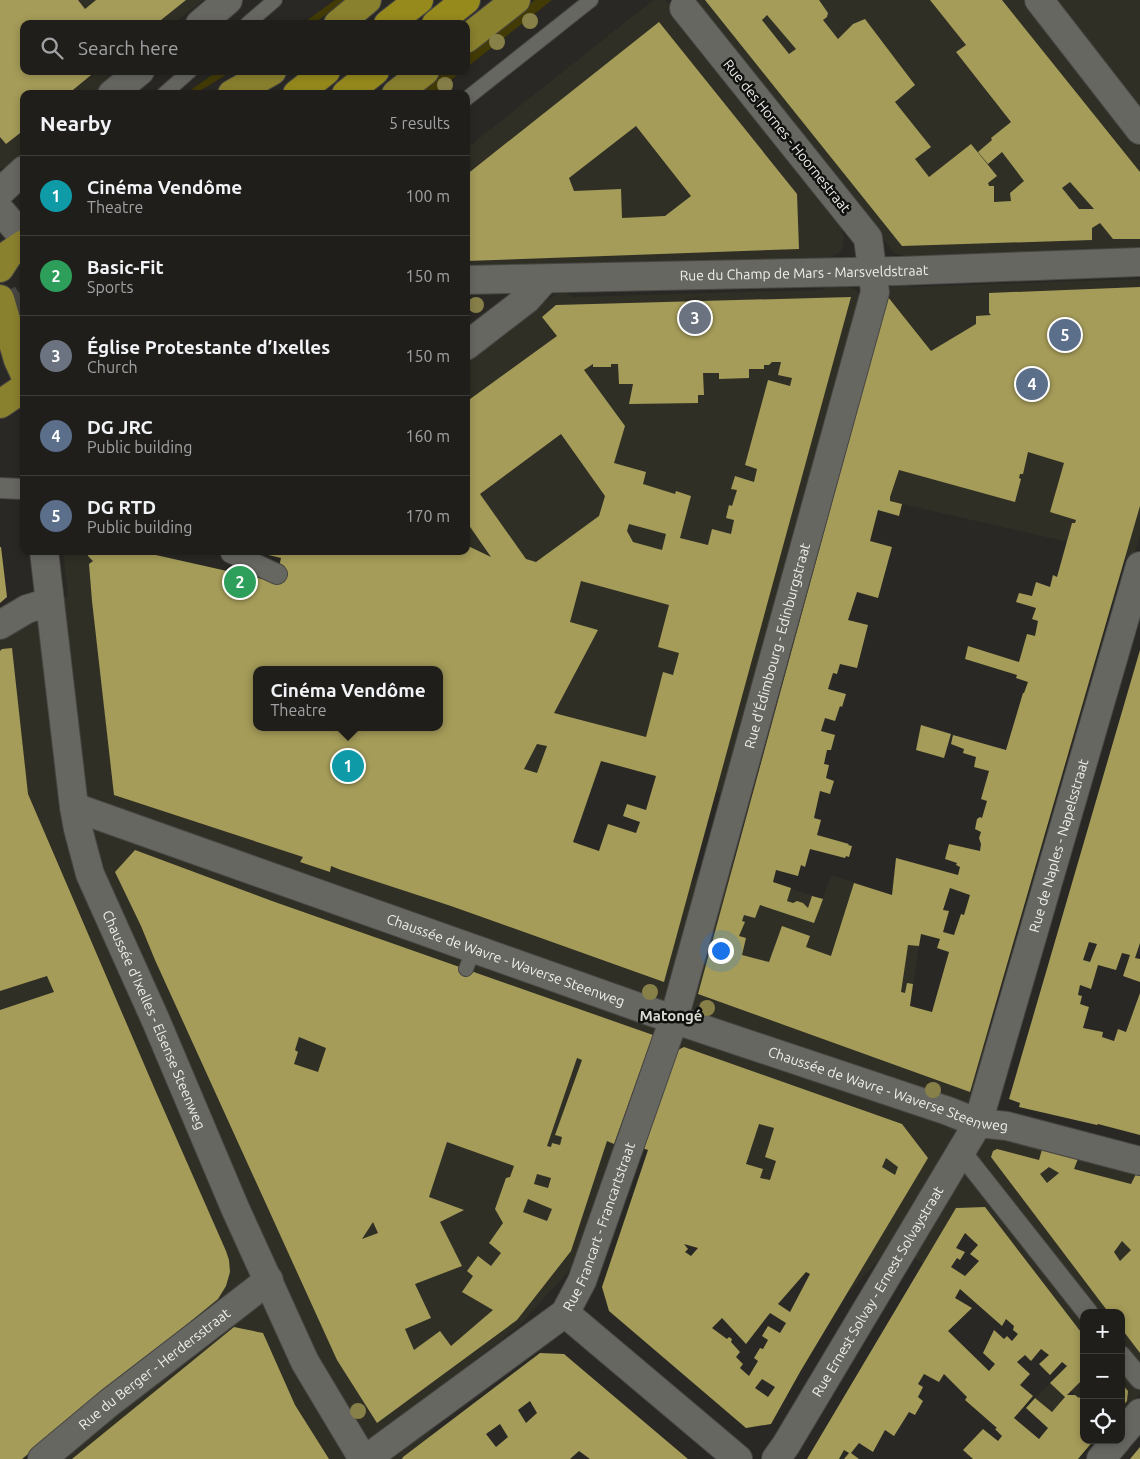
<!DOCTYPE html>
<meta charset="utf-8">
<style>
body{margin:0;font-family:Ubuntu,sans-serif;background:#2c2b28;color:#f1f3f6}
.controls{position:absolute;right:15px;bottom:15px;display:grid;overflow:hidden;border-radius:10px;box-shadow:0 2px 8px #0003}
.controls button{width:45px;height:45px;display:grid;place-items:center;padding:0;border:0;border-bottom:1px solid #3c3c3a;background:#1f1e1b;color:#f1f3f6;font:25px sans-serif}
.you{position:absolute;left:720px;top:950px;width:18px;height:18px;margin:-12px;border:4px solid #fff;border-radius:50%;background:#1a73e8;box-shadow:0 0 0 8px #1a73e833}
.badge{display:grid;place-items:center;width:32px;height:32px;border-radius:50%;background:#db2777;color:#fff;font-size:16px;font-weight:700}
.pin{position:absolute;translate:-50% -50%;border:2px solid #fff;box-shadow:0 1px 5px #0006}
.popup{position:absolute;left:253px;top:666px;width:190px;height:65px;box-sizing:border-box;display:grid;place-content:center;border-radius:10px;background:#1f1e1b;filter:drop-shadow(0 1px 4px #0005);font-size:16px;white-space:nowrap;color:#a1a2a3}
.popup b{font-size:19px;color:#f1f3f6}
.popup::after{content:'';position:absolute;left:50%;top:100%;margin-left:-10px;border:10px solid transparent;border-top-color:#1f1e1b}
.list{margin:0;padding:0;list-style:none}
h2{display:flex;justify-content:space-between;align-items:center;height:65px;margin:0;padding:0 20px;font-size:21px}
h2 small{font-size:16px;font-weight:400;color:#a1a2a3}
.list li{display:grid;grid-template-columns:32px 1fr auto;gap:15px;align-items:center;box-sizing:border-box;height:80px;padding:0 20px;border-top:1px solid #3c3c3a}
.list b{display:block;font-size:19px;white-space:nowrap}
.list p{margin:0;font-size:16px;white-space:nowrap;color:#a1a2a3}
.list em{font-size:16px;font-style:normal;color:#a1a2a3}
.icon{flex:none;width:28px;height:28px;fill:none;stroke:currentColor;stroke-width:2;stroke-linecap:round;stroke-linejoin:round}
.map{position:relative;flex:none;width:1140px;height:1459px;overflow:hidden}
.search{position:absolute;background:#1f1e1b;box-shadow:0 2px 8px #0003;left:20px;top:20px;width:450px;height:55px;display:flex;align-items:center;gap:12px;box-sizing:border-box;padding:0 18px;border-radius:10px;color:#a1a2a3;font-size:19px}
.panel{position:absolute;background:#1f1e1b;box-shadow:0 2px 8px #0003;left:20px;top:90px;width:450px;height:465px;border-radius:10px}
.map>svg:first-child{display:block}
.built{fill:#302f25;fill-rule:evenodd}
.green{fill:#423b06}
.building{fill:#a59c59;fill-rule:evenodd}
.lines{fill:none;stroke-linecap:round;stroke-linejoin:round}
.trunk-tunnel{stroke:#474642;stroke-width:28;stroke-dasharray:28 14;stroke-linecap:butt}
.service-casing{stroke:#474643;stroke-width:16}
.pedestrian-casing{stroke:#474643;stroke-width:22}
.minor-casing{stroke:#474643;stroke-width:30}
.tertiary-casing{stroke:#474643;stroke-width:30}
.primary-casing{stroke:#474643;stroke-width:30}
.trunk-casing{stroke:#474643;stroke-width:30}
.service{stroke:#676762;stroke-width:14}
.pedestrian{stroke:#676762;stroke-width:20}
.minor{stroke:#676762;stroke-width:28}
.tertiary{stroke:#676762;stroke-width:28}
.primary{stroke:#8a812e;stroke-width:28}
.trunk{stroke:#968a1d;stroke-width:28}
.tree{fill:#888049}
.labels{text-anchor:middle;stroke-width:5;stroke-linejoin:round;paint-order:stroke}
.street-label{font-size:14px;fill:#eeeeeb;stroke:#11110f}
.neighbourhood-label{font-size:15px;font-weight:bold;fill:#d9d9d4;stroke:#11110f}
</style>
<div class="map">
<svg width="1140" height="1459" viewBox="0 0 1140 1459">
<rect width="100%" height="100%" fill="#292824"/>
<path class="built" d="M0,0H203L178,20L177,24H24V71H126L98,94H24V159L10,168H0Z
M653,0H665L677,13L692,0H1140V249L904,256L894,253L864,214L841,231L844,237L843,247L839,253L827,259L466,270V149Z
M1140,279V535L1133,560L1068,542L902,504L814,481L727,795L602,761L573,842L689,888L707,859L822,899L832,875L892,895L888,924L921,934L910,1006L995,1031L969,1111L1140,1164V1393L1121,1415V1313H1084V1336L985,1207L956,1208L923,1263L891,1247L846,1295L806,1272L656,1109L575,1264L522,1323L458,1374L431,1399L430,1437L446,1459H64L0,1250V637L68,596L63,551H138L275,582L282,551H466V363L508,333V326L556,294L566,292L572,297L822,290L827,285H845L857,291L860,299L885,293L896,282L904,280L909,287ZM257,670H439V727H257Z
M1084,1351V1402L1071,1391L1052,1412L1035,1398Z"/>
<path class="green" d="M335,0H346L313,24H302Z
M535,0H552L466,68V55Z
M218,71H232L195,94H185Z
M445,71H462L434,94H417Z"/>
<path class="building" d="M0,0H78L85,9L96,0H186L156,24H24V71H96L68,94H24V130L6,144L0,137Z
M705,0H819L828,13L827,17L823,20L838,39L853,24L865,19L915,85L895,102L931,147L915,159L929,177L971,144L997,176L988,183L989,186H994V202L1011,201L1010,193L1024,181L1002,152L988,164L978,152L992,140L991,138L1011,122L956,52L966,45L930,0H1002L1140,172V239H1113L1100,223L1092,228V240L902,246ZM767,15L796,49L789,54L762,20ZM1070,182L1094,209H1079L1062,188Z
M659,22L797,194L799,249L466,261V175ZM636,126L691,196L665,216L622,218L621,189L574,191L569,178Z
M1140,287V506L970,1092L698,994L888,297L931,351L976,324V316L991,315L989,313V293ZM1028,452L1064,463L1050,512L1076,520L1075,523H1072L1057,577L1053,575L1050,587L1036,582L1032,596L1019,593L1016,602L1036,608L1032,619L1038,621L1035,636L1027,634L1019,662L968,646L965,659L1017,675L1016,678L1028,682L1024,693H1023L1006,750L953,735L951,744L964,749L963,753L976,757L974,767L989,771L981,799L987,801L982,818L980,817L977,819L975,829L981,832L979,838L981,844L980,851L949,844L945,859L957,863L956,865L960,867L958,875L896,858L892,895L854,883L831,956L806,947L810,936L782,926L769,962L742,955L746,938L739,936L745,922L742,921L744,915L755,918L760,905L814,923L823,899L812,896L808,908L803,903L797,901L793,903L787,901L791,888L773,882L776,870L798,876L801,865L805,867L810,849L845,858L846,856L849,857L852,846L848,845L849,844L817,835L821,820L814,818L820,791L830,794L834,781L826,778L829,765L824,764L827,750H831L835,735L821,731L825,718L835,721L840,706L842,707L846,694L828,689L833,673L837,674L840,664L857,668L868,625L848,620L857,592L878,598L892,547L870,541L878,510L899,516L902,504L890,501V497L899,470L1015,502L1021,479L1019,478L1020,474H1023ZM950,888L970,895L964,915L961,914L954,935L943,932L949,911L943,910ZM921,934L940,939L937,948L949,952L932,1012L910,1006L913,984L907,983L905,993L901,992L908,945L919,946Z
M851,297L664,982L451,906L341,870L331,866L330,872L300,862L303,857L114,795L92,601L89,564L93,561L88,556L89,551H138L276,582L281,558L252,551H466V545L491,557L466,521V402L557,336L542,317L556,305ZM772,362H781L778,375L792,378L790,386L768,380L745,465L757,469L754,482L735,476L731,489L737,490L732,506L729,505L726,518L734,520L731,534L712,529L708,545L680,538L691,496L676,491L675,494L643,484L646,472L614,463L625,426L584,370L593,364V367H611V364H618L619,384H633L629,404L698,403V395H704L703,373H719V379L749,378V369H764V365H769ZM561,434L605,496L599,516L536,562L526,559L480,494ZM629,524L666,534L662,550L633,542L627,531ZM581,581L669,605L658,647L679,653L673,675L663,672L646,737L554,713L598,630L570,622ZM257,670H439V727H257ZM537,744L547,746L537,773L524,769ZM601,761L656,776L646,810L627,804L623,816L640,822L636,833L608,824L599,851L573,842Z
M0,547H1L7,597L0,603Z
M12,648L28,794L156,1092L226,1251L229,1260L230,1272L226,1286L218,1299L61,1427L22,1459H0V1010L54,992L47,976L0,991V651L2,649Z
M1140,650V943L1135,958L1140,959V982L1123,976L1130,955L1122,953L1116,970L1098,965L1091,989L1080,985L1078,995L1082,996L1080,1004L1089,1007L1083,1028L1103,1032L1102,1037L1114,1041L1118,1029L1126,1032L1140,993V1135L1098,1124L1097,1125L1019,1107L1020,1103L1009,1099ZM1089,942L1097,944L1090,962L1083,960Z
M921,725L951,734L944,758L916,750Z
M135,850L272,901L653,1035L614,1144L607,1141L571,1251L517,1320L377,1423L337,1360L155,960L141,926L115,872ZM299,1037L326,1048L318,1072L294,1064L298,1052L295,1050ZM577,1058L582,1060L555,1135L562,1137L560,1145L552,1143L551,1147L547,1146ZM447,1142L514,1166L510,1177L506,1178L495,1209L503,1223L489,1243L501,1253L491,1266L478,1256L467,1271L473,1276L462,1292L493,1310L451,1346L440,1331L414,1350L405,1329L431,1318L415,1284L462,1266L440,1222L464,1210L429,1197ZM537,1174L551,1178L548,1188L534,1184ZM528,1199L552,1209L547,1221L523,1212ZM373,1222L378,1233L362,1239Z
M684,1047L902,1124L928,1158L800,1372L771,1424L746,1428L609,1311L602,1287L648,1150L642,1148L678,1050ZM759,1124L774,1128L765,1157L776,1161L770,1180L760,1178L763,1169L746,1164ZM886,1158L898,1167L895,1175L882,1167ZM684,1244L698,1248L691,1256L685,1252L688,1249ZM806,1272L810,1274L790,1312L778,1304ZM770,1313L786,1323L780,1333L768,1326L762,1336L768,1340L763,1349L760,1348L754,1358L758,1361L749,1376L740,1368L743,1364L736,1357L740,1352L731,1342L732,1339L729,1337L727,1339L712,1328L722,1318L746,1344ZM762,1379L775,1387L768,1397L755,1388Z
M1043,1146L1079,1156L1074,1169L1131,1184L1137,1172L1140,1173V1353L1121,1328V1313H1109L991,1157L993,1151L997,1149L1039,1160ZM1049,1167L1059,1173L1047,1183L1040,1174ZM1122,1241L1131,1250L1120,1261L1114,1252Z
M985,1207L1084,1336V1378L1067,1395H1075L1079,1398L1084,1392V1440H1094L1078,1459H973L963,1450L983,1429L998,1441L1002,1436L995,1429L997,1428L965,1400L967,1397L944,1374L939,1382L924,1374L918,1384L923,1387L918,1397L923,1401L915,1415L909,1412L894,1436L885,1430L873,1452L859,1443L851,1453L859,1459H844L849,1453L844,1450L839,1459H807L956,1208ZM965,1233L978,1245L970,1254L979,1261L965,1276L951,1267L957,1258L960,1260L965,1252L956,1248ZM960,1289L1002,1326L1006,1319L1014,1326L1013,1330L1018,1334L1012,1341L1007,1336L1004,1339L994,1330L983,1353L995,1364L989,1371L948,1331L972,1308L955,1298ZM1041,1349L1049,1355L1039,1364L1050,1375L1062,1362L1067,1366L1050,1383L1065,1397L1052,1412L1035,1398L1026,1408L1048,1428L1039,1439L1014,1418L1033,1396L1020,1385L1030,1374L1017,1362L1025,1355L1031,1361Z
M234,1327L263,1333L295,1405L329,1459H72Z
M540,1353L564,1354L688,1459H590L579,1451L570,1459H402L403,1457ZM530,1401L537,1413L526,1423L518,1410ZM500,1424L508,1437L496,1447L486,1434Z
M1121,1383L1128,1391L1127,1401L1121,1408Z
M1140,1447V1459H1130Z"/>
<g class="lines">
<path class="trunk-tunnel" d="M0,314L24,297"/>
<g class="service-casing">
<path id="service" d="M247,24L275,0
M164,94L190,71
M466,99L591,0
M466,969L474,948"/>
</g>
<g class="pedestrian-casing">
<path id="pedestrian" d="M0,488L22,489
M231,551V553L277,574
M961,1152L1088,1313
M1121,1356L1140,1379"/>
</g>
<g class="minor-casing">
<g id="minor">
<path d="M1039,0L1140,130"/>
<path d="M200,24L228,0"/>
<path d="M112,94L140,71"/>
<path d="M0,192L24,170"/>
<path d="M0,210L24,238"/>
<path id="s1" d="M466,280L899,271L1140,262"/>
<path d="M466,346L527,299L545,279"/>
<path id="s2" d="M44,551L74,807L78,829L90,874L156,1021L235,1208L305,1362L363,1459"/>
<path d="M0,625L27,609L50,602"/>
<path d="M565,1313L738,1459"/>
<path d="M1121,1435L1140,1413"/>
<path id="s3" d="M42,1459L109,1403L269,1280"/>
<path id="s4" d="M366,1459L565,1313L582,1281L674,1019L875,292L868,238L684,8"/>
<path id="s5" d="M776,1459L786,1445L978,1123L1140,566"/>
<path d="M1101,1459L1117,1440"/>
</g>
</g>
<g class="tertiary-casing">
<g id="tertiary">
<path id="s6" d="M74,807L655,1013L948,1111L978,1123L1007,1126L1140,1161"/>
</g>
</g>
<g class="primary-casing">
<path id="primary" d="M338,24L367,0
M466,39L516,0
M232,94L272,71
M396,94L425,71
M0,268L9,254L24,244
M0,299L18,360L24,373
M0,404L24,388"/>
</g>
<g class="trunk-casing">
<path id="trunk" d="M388,24L419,0
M436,24L466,0
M297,94L326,71
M346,94L375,71"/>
</g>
<use href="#service" class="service"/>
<use href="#pedestrian" class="pedestrian"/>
<use href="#minor" class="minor"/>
<use href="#tertiary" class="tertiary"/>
<use href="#primary" class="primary"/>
<use href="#trunk" class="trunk"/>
</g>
<g class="tree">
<circle cx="530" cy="21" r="8"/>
<circle cx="497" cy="42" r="8"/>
<circle cx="445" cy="85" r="8"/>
<circle cx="476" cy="305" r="8"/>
<circle cx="650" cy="992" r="8"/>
<circle cx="707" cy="1008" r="8"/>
<circle cx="933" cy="1090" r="8"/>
<circle cx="358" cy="1411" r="8"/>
</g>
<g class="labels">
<g class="street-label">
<text transform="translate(787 136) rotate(51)" y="5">Rue des Hornes - Hoornestraat</text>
<text dy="5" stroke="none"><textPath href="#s1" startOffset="338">Rue du Champ de Mars - Marsveldstraat</textPath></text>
<text dy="5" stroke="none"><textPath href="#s4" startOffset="948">Rue d'Édimbourg - Edinburgstraat</textPath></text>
<text dy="5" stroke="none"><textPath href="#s5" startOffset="681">Rue de Naples - Napelsstraat</textPath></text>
<text dy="5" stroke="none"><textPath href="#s6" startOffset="458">Chaussée de Wavre - Waverse Steenweg</textPath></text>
<text dy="5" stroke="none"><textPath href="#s2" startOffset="486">Chaussée d'Ixelles - Elsense Steenweg</textPath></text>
<text dy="5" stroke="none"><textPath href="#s6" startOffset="862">Chaussée de Wavre - Waverse Steenweg</textPath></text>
<text dy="5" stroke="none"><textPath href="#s4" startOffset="340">Rue Francart - Francartstraat</textPath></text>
<text dy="5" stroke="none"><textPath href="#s5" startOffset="196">Rue Ernest Solvay - Ernest Solvaystraat</textPath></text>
<text dy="5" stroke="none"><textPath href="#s3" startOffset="144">Rue du Berger - Herdersstraat</textPath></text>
</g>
<g class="neighbourhood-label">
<text x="671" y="1021">Matongé</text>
</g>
</g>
</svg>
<div class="controls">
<button>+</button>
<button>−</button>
<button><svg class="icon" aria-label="locate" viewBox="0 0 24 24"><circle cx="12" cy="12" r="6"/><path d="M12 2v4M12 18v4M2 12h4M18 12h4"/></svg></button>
</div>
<div class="you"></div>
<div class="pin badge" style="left:348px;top:766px;background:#0f9aa8">1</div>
<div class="popup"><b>Cinéma Vendôme</b>Theatre</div>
<div class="pin badge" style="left:240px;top:582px;background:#2e9e5b">2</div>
<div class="pin badge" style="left:695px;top:318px;background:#6b7280">3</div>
<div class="pin badge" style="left:1032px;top:384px;background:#5c6f8a">4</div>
<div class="pin badge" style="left:1065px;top:335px;background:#5c6f8a">5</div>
<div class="search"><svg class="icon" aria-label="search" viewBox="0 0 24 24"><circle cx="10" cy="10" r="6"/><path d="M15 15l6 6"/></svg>Search here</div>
<section class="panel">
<h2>Nearby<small>5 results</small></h2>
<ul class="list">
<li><span class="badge" style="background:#0f9aa8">1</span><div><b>Cinéma Vendôme</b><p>Theatre</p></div><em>100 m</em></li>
<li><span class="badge" style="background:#2e9e5b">2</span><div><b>Basic-Fit</b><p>Sports</p></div><em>150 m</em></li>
<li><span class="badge" style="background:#6b7280">3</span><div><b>Église Protestante d’Ixelles</b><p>Church</p></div><em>150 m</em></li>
<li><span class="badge" style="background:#5c6f8a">4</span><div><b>DG JRC</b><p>Public building</p></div><em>160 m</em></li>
<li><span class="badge" style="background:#5c6f8a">5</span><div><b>DG RTD</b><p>Public building</p></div><em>170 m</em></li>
</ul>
</section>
</div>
